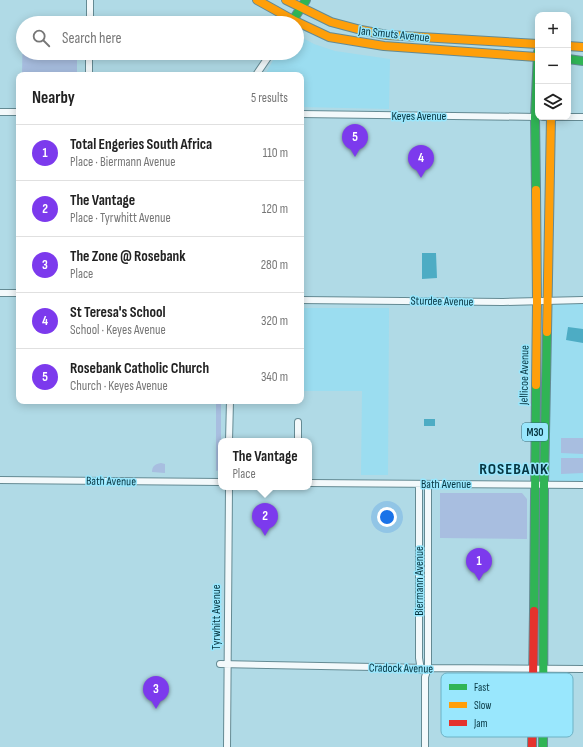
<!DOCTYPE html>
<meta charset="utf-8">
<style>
body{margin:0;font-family:"Sofia Sans Condensed",sans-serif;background:#f2f2f2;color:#222}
.controls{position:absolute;right:12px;top:12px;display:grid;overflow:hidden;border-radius:8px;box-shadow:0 2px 10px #0003}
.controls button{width:36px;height:36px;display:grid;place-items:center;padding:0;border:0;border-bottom:1px solid #e0e0e0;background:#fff;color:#222;font:20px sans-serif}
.you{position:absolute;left:387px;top:517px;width:14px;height:14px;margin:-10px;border:3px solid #fff;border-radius:50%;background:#1a73e8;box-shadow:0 0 0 6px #1a73e833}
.badge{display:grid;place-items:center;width:26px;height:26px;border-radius:50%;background:#7c3aed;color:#fff;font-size:13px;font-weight:700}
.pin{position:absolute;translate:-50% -33px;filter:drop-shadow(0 1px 2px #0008)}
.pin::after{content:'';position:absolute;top:21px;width:14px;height:12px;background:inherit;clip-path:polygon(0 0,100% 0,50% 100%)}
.popup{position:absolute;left:218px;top:438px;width:94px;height:52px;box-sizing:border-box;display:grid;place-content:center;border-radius:8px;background:#fff;filter:drop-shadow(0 1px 3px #0005);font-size:13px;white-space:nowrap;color:#767676}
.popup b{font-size:15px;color:#222}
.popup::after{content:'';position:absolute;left:50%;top:100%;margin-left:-8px;border:8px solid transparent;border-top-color:#fff}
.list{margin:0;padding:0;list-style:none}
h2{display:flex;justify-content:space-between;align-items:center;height:52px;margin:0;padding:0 16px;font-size:17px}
h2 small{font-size:13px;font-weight:400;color:#767676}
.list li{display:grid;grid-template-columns:26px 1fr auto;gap:12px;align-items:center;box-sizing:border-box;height:56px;padding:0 16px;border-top:1px solid #e0e0e0}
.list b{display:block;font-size:15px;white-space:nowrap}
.list p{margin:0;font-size:13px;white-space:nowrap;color:#767676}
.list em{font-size:13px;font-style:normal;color:#767676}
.icon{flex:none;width:22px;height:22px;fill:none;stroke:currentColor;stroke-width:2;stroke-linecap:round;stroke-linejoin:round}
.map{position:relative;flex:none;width:583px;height:747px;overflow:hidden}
.search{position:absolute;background:#fff;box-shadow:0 2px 10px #0003;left:16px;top:16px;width:288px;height:44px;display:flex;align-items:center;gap:10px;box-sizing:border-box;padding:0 14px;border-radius:22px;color:#767676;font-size:15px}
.panel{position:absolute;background:#fff;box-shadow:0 2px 10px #0003;left:16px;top:72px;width:288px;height:332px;border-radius:8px}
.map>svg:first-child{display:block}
.built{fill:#9bddf0}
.green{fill:#a8bee0}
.water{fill:#4dacc4}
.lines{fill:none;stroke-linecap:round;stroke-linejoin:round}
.street-casing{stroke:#648a93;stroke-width:8}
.fast-casing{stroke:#648a93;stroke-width:10}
.slow-casing{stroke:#648a93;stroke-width:10}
.jam-casing{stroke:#648a93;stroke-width:10}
.street{stroke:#f3f9fb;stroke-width:6}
.fast{stroke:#30b455;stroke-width:8}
.slow{stroke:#ff9f0a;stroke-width:8}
.jam{stroke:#e5322d;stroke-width:8}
.labels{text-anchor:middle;stroke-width:3;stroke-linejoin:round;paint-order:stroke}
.shield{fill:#99e7fd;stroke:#326a79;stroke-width:1}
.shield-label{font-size:11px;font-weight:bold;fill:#063541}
.street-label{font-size:12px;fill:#063541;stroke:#99e7fd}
.district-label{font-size:16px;font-weight:bold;letter-spacing:1px;fill:#063541;stroke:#99e7fd}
.key{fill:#99e7fd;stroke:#6db2c5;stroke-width:1}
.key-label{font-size:11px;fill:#063541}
</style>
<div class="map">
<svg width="583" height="747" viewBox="0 0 583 747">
<rect width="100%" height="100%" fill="#b0dae6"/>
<path class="built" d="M297,35L314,44L335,51L390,59L389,109L301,107V75H265L277,53H297Z
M548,302H583V485H544Z
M301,308H389L388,475H361L362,391H301Z"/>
<path class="green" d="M23,24V53H77V75H22Z
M216,401H221V466L220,470L216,471Z
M561,438H583V454L561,453Z
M561,458H583V473L561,474Z
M161,463L165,464V473L152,472C152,466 155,464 161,463Z
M440,493H522L527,499V539L440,538Z"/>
<path class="water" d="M422,253H436L437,278L422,279Z
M568,327L583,329V343L566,340Z
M424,419H435V426H424Z"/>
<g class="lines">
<g class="street-casing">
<path id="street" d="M90,23V0
M89,75V53
M256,75L271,53
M0,112H19
M301,114L538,117
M543,117H583
M0,293H19
M301,300L503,302L583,300
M298,422V441
M229,441L230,401
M0,480L221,482
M309,483L583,485
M419,484V658L421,670
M220,664L428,668L583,669
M227,747L229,487
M425,747V677L428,668V484"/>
</g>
<g class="fast-casing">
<path id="fast" d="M293,20L306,0
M568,59L583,61
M536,190L535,117L538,52
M534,611L536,385
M543,747L544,485L547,332"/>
</g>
<g class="slow-casing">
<path id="slow" d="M257,0L293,20L329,37L384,46L537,57
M286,0L331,22L361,30L387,35L538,44
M568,46L583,47
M536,190L537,302L536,385
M547,332L551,117"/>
</g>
<g class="jam-casing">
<path id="jam" d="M532,747L534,611"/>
</g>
<use href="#street" class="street"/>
<use href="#fast" class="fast"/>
<use href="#slow" class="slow"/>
<use href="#jam" class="jam"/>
</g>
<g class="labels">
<rect class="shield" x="522" y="423" width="26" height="18" rx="3"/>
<g class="shield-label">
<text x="535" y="436">M30</text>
</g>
<g class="street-label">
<text transform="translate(394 34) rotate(6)" y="4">Jan Smuts Avenue</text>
<text x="419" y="120">Keyes Avenue</text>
<text transform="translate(442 301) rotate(1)" y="4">Sturdee Avenue</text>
<text transform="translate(524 375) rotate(-89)" y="4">Jellicoe Avenue</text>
<text transform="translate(111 481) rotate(1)" y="4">Bath Avenue</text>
<text x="446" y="488">Bath Avenue</text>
<text transform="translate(419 581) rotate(-90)" y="4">Biermann Avenue</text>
<text transform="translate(216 617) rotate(-90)" y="4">Tyrwhitt Avenue</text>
<text transform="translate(401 668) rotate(1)" y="4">Cradock Avenue</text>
</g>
<g class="district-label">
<text x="514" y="474">ROSEBANK</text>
</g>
</g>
<rect x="441" y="673" width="132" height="64" rx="6" class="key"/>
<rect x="449" y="684" width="18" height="6" fill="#30b455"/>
<rect x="449" y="702" width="18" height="6" fill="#ff9f0a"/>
<rect x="449" y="720" width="18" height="6" fill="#e5322d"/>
<g class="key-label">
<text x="474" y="691">Fast</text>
<text x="474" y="709">Slow</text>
<text x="474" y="727">Jam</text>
</g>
</svg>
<div class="controls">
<button>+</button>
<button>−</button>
<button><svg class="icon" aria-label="layers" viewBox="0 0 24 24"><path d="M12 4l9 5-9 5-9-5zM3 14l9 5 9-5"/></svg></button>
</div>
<div class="you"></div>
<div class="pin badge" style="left:479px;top:581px">1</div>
<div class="pin badge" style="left:265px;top:536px">2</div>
<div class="popup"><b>The Vantage</b>Place</div>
<div class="pin badge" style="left:156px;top:709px">3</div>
<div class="pin badge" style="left:421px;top:178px">4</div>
<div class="pin badge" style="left:355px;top:157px">5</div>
<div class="search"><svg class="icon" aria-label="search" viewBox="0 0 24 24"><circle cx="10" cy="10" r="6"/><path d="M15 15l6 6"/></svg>Search here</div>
<section class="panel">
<h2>Nearby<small>5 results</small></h2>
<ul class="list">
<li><span class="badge">1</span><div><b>Total Engeries South Africa</b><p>Place · Biermann Avenue</p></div><em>110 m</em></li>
<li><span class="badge">2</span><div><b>The Vantage</b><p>Place · Tyrwhitt Avenue</p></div><em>120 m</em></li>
<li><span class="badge">3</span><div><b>The Zone @ Rosebank</b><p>Place</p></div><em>280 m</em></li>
<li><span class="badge">4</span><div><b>St Teresa's School</b><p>School · Keyes Avenue</p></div><em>320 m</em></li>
<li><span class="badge">5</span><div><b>Rosebank Catholic Church</b><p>Church · Keyes Avenue</p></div><em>340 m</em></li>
</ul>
</section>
</div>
